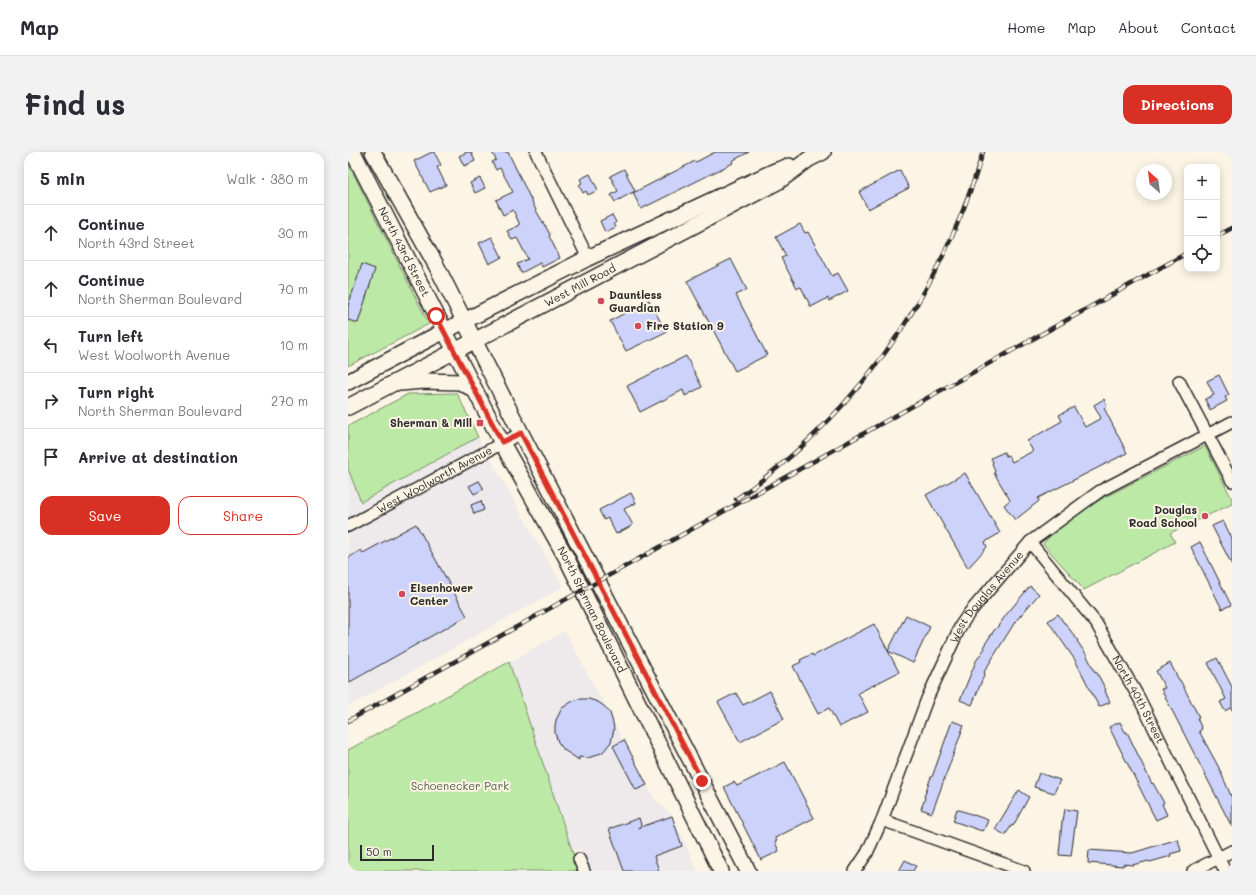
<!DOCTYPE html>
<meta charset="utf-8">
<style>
body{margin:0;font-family:Mali,sans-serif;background:#f2f2f3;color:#2b2b33}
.controls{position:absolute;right:12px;top:12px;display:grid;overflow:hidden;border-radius:8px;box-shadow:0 2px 10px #0003}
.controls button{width:36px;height:36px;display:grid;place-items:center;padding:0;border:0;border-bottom:1px solid #e1e1e2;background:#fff;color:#2b2b33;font:20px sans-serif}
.compass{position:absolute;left:788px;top:12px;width:36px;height:36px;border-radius:50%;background:#fff;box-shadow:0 2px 10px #0003;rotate:332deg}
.scale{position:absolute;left:12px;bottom:10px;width:74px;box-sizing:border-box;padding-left:4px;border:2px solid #2b2b2b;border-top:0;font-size:11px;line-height:14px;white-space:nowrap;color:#2b2b2b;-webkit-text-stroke:3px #fcf5e5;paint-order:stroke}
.stop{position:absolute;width:12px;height:12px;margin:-9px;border:3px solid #d93025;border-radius:50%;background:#fff}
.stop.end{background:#d93025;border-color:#fff;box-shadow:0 1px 4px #0008}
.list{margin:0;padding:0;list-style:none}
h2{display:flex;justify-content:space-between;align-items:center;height:52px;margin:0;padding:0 16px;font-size:17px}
h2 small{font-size:13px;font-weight:400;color:#7c7c81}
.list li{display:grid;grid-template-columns:26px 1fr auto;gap:12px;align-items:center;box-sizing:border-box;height:56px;padding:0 16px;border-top:1px solid #e1e1e2}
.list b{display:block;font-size:15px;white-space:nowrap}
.list p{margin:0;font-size:13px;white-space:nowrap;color:#7c7c81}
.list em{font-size:13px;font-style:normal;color:#7c7c81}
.actions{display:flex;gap:8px;padding:12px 16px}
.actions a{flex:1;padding:9px 0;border:1px solid #d93025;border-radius:12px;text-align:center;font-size:14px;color:#d93025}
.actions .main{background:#d93025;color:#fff}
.icon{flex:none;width:22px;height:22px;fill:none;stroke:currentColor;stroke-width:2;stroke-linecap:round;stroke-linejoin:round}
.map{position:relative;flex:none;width:884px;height:719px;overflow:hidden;border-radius:12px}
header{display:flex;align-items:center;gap:24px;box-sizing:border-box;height:56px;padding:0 20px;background:#fff;border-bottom:1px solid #e1e1e2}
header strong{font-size:19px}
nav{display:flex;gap:22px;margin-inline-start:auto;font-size:14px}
.intro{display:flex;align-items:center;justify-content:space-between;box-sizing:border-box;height:96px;padding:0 24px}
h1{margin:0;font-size:28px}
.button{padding:10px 18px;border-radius:12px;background:#d93025;color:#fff;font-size:14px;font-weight:700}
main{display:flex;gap:24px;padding:0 24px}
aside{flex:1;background:#fff;border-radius:12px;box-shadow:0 2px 10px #0003}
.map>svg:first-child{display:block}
.built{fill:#eeeaeb}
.green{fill:#bde9a6;stroke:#748a68}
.building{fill:#ccd2fa;stroke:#2b2b2b}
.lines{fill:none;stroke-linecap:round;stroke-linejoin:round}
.street-casing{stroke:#2b2b2b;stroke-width:14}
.secondary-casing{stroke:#2b2b2b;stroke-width:18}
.street{stroke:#fcf5e5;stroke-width:11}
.secondary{stroke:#fcf5e5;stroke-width:15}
.rail-casing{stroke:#2b2b2b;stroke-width:4.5}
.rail{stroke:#fcf5e5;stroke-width:3;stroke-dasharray:9;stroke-linecap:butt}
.route{stroke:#d93025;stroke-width:5}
.poi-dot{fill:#d1495b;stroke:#fcf5e5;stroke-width:1.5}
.labels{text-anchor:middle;stroke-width:4;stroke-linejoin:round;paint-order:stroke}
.street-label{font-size:11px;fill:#2b2b2b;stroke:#fcf5e5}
.poi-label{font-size:11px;font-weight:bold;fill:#2b2b2b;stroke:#fcf5e5;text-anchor:start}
.park-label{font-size:11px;fill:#505a4a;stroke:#fcf5e5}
</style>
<header>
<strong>Map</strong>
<nav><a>Home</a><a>Map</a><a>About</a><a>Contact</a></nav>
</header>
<div class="intro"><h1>Find us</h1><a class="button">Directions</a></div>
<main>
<aside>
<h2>5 min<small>Walk · 380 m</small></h2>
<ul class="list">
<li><svg class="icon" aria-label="ahead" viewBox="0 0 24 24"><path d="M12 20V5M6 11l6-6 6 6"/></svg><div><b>Continue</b><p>North 43rd Street</p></div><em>30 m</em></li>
<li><svg class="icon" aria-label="ahead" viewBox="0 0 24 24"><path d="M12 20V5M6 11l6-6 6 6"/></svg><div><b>Continue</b><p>North Sherman Boulevard</p></div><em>70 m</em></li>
<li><svg class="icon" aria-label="left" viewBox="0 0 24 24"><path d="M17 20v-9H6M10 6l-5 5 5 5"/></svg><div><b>Turn left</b><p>West Woolworth Avenue</p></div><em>10 m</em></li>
<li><svg class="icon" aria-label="right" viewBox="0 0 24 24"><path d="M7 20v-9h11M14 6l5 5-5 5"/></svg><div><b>Turn right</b><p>North Sherman Boulevard</p></div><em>270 m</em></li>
<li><svg class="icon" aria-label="arrive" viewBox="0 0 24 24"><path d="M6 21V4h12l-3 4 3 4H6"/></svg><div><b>Arrive at destination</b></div></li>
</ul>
<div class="actions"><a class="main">Save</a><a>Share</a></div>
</aside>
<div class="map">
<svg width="884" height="719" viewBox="0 0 884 719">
<rect width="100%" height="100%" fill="#fcf5e5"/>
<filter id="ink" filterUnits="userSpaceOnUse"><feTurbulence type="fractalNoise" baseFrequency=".025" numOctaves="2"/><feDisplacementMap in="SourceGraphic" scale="8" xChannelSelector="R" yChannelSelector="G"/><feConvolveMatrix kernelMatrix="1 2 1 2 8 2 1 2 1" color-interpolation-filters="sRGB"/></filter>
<g filter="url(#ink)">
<path class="built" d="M130,285L215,435L0,555V317L14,350Z
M217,479L306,646L324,663L350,719H241L232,697L224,698L161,510Z"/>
<path class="green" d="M0,11L81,172L0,214Z
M109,241L130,285L13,350L0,317V274L60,242Z
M857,294L884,347V352L822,381L827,390L736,438L695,392L707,378L728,362L757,345Z
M161,510L231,719H0V598Z"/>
<path class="building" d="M84,0H86L93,13L89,15L98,33L82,40L66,9Z
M119,0H123L127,9L116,14L111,4Z
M144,0H160L189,60L197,74V73L202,83L201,84L212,106L194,115L192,111L173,121L169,112L180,107L169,86L164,88L159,79L172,73L165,58L155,63L148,48L165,40L152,16L148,18L144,10L148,8Z
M367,0H401L384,9L385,11L293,57L285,41L347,9L348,10Z
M276,17L287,39L267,50L263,43L270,39L262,24Z
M552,18L561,36L520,57L511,40Z
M242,22L250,38L240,43L238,39L235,41L231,33L234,31L232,27Z
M132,26L137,36L127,41L122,31Z
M264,63L268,70L266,72L268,75L257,80L252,69Z
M452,72L457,81L460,80L484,124L490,121L500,139L481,149L480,146L463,155L453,135L449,136L433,106L438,104L428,85Z
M144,85L154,105L141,112L131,91Z
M383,107L399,138L388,143L419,203L387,219L339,129Z
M14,112L27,117L10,171L0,168V154Z
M301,148L318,180L278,199L262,169Z
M338,204L354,235L337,244L335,238L292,260L279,234Z
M871,223L881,243L877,245L879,249L862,258L857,247L866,243L859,229Z
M756,247L759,254L756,256L779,301L690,346L691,349L667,368L656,353L662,348L646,321L647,320L644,311L645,310L643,306L656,300L658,304L660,303L664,310L685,299L679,289L714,269L711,263L726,255L737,275L753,266L746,253Z
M617,321L652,381L637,390L639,395L620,416L578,343Z
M131,329L136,337L126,342L121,334Z
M283,341L288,351L276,357L285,373L268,382L260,366L256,368L251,358Z
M133,349L136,358L126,362L123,353Z
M875,369L884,386V413L864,374Z
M68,372L119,464L0,531V406L13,398L15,401Z
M852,390L883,453L874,457L843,395Z
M682,434L691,442L667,470L636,520L637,521L624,553L612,548L628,509L637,496L635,495L647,477H648L658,463Z
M710,462L716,471H717L730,489H729L738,502L747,520L748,519L758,538L757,539L762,550L751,555L727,508L700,469Z
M558,463L582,475L565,511L540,499Z
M526,472L551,520L510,541L520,560L491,575L481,556L470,562L445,514L453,510L452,508L464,502L465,504Z
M869,506L884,535V558L882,556L877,559L872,550L878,547L860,511Z
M822,511L831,528H832L851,565L849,566L854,577L851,579L870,614L884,646V675L813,537L817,536L808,519Z
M422,539L436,567L392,590L370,550L388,541L395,553Z
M231,547H241L250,550L256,554L262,561L265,571L266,577L263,590L255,600L246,604L240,606L231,605V608L216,598L210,590L207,581V574L208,568L214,556L225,549Z
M604,569L616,573L584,661L573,657L577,646L576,645L583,625H584L588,614Z
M772,570L777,580H779L804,632L805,631L816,651L814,652L819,663L808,668L761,575Z
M276,588L299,633L288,638L265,594Z
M437,610L466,666L427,686L429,689L427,690L431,699L413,708L376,635L386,630L389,634Z
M691,621L712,628L706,641L686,635Z
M671,638L681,645L665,674L664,673L657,683L647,677Z
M609,657L640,668L636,678H634V679L605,669Z
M717,657L729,659L723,704L711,703L714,669H715Z
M324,664L334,694L306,704L311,719H276L261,677L291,666L293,673L290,676Z
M830,687L833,699L822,702L823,704L802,710L801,709L784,713L775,712V714L740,711L741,698L784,701Z
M557,708L568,714L565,719H551Z"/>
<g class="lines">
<g class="street-casing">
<g id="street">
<path d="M188,0L240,106"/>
<path d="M831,229L884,329"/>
<path id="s1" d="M0,374L173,281"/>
<path id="s2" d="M682,390L748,471L791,546L877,719"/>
<path d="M534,668L676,719"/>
<path d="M231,707L236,719"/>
<path id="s3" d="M507,719L519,701L534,668L579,547L613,473L622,460L682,390L752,339L884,270"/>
<path d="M845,719L884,699"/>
</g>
</g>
<g class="secondary-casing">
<g id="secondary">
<path id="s4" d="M5,0L154,291L218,405L373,719"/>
<path d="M25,0L88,113L173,281L400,719"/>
<path d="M0,230L79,188L240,106L427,19L441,14"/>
<path d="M52,231L75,229L112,230L127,238"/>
<path id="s5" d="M0,255L431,29L461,7L475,0"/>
</g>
</g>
<use href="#street" class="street"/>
<use href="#secondary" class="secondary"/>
<g class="rail-casing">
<path id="rail" d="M869,84L884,76
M388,347C410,332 431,315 450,298C539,217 601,115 635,0
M0,569L839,101"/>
</g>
<use href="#rail" class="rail"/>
</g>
</g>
<g class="lines" filter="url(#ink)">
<path class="route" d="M88,164L154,290L173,281L354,629"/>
</g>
<g class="poi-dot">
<circle cx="253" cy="149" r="4"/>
<circle cx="290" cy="174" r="4"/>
<rect x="128" y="267" width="8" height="8" rx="2"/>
<circle cx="857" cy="364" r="4"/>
<circle cx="54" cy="442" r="4"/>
</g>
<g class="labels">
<g class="street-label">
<text dy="4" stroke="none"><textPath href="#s4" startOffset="112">North 43rd Street</textPath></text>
<text dy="4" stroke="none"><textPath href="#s5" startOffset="262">West Mill Road</textPath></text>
<text dy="4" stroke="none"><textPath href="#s1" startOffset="98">West Woolworth Avenue</textPath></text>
<text dy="4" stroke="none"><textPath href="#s3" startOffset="306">West Douglas Avenue</textPath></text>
<text dy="4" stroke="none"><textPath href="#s4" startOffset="516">North Sherman Boulevard</textPath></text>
<text dy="4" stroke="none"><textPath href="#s2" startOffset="192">North 40th Street</textPath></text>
</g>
<g class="poi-label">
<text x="261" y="147">Dauntless<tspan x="261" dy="13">Guardian</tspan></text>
<text x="298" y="178">Fire Station 9</text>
<text x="124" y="275" text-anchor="end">Sherman &amp; Mill</text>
<text x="849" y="362" text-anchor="end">Douglas<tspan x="849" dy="13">Road School</tspan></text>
<text x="62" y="440">Eisenhower<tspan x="62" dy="13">Center</tspan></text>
</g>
<g class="park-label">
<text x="112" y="638">Schoenecker Park</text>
</g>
</g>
</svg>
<div class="controls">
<button>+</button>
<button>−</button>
<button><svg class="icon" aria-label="locate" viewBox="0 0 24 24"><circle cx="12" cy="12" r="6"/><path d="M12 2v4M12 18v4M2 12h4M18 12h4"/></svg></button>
</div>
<svg class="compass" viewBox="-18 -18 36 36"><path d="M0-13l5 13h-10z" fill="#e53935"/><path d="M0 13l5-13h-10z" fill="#7c7c81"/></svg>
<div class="scale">50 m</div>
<div class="stop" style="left:88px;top:164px"></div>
<div class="stop end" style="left:354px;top:629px"></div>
</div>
</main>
